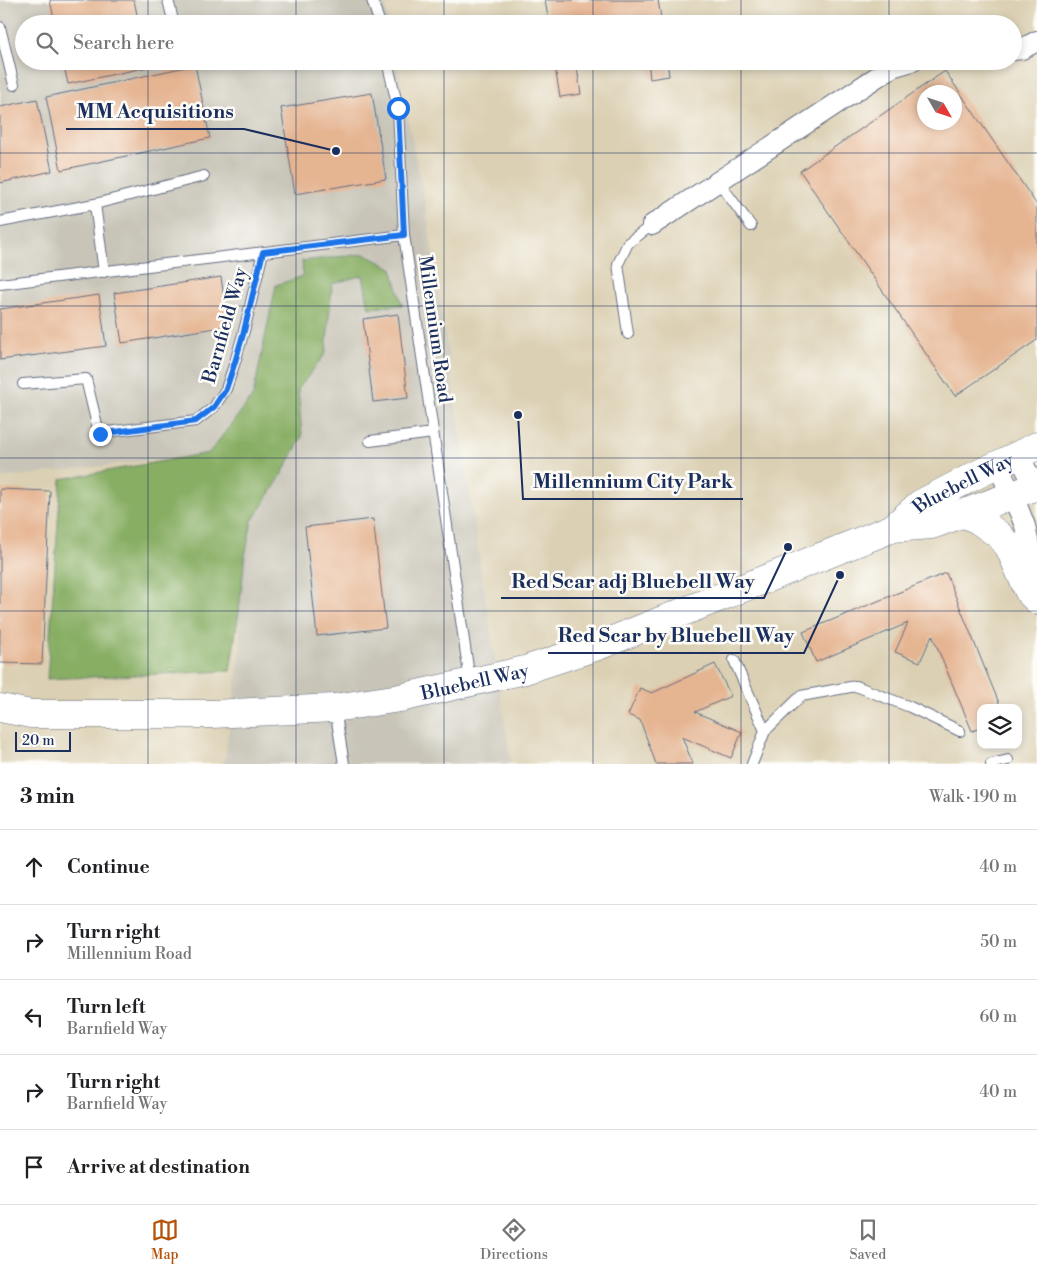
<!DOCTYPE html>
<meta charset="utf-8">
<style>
body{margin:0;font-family:"Libre Bodoni",serif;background:#f2f2f2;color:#202124}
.controls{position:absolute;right:15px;bottom:15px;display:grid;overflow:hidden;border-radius:10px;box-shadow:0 2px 8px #0003}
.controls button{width:45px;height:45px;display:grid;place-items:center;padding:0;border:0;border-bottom:1px solid #e0e0e0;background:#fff;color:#202124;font:25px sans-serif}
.compass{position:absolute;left:917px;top:85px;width:45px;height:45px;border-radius:50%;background:#fff;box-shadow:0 2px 8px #0003;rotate:129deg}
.scale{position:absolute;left:15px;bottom:12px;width:56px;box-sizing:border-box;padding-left:5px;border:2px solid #1b2f5e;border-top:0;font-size:14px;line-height:18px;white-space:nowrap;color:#1b2f5e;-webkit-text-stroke:4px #fdfcf7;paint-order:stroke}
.stop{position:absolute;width:15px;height:15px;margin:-11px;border:4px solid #1a73e8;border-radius:50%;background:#fff}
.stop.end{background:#1a73e8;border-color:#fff;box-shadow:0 1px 5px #0008}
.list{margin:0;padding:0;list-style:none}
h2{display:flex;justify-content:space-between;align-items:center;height:65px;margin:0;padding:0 20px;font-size:21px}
h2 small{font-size:16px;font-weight:400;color:#757577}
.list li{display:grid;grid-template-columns:32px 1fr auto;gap:15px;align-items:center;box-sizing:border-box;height:75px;padding:0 20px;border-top:1px solid #e0e0e0}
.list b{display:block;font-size:19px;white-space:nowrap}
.list p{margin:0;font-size:16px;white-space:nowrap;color:#757577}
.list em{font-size:16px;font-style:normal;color:#757577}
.icon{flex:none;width:28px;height:28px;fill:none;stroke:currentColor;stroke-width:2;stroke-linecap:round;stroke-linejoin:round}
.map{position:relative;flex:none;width:1037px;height:764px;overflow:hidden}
.search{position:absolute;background:#fff;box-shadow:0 2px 8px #0003;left:15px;right:15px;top:15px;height:55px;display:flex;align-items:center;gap:12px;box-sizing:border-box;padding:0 18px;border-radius:28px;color:#757577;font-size:19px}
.sheet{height:440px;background:#fff}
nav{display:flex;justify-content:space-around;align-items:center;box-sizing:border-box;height:70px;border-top:1px solid #e0e0e0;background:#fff;font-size:14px;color:#757577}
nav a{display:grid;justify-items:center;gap:2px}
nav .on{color:#b45309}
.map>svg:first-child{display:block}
.built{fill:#dbd0b4;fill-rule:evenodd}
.industrial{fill:#c8c4b8}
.forest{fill:#87ae64;stroke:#516e61}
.building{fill:#e5b491;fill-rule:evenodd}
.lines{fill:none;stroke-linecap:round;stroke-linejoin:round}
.lane-casing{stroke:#646d80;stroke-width:12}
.street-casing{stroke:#646d80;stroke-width:22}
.secondary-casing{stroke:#646d80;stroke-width:29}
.lane{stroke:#fff;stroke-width:10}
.street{stroke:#fff;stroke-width:20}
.secondary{stroke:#fff;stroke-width:28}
.route{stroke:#1a73e8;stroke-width:6}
.grid{fill:none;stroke:#1b2f5e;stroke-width:1;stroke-opacity:0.55}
.labels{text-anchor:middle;stroke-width:5;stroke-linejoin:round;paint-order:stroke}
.street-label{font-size:19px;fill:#1b2f5e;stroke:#fdfcf7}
.leader{fill:none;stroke:#1b2f5e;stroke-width:2}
.callout-dot{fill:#1b2f5e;stroke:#fdfcf7;stroke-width:2}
.callout-label{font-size:20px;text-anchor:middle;font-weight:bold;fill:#1b2f5e;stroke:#fdfcf7;stroke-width:5;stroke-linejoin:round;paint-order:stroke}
</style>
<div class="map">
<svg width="1037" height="764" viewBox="0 0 1037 764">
<rect width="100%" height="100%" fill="#fdfcf7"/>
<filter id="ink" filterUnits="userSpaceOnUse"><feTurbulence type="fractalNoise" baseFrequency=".02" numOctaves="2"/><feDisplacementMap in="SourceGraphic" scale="10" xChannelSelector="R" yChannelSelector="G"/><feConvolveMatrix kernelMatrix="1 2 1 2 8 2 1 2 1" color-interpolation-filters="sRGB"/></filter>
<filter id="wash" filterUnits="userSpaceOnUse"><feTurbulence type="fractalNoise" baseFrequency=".0096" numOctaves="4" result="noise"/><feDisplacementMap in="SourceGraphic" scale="20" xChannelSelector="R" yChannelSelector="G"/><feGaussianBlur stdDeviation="1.12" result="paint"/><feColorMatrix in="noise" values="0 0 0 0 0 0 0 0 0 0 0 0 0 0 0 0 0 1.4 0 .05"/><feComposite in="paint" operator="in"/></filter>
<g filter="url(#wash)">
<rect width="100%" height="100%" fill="#ece0bf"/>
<path class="built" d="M0,0H1037V764H0ZM24,24H1013V61H24ZM924,92H954V122H924ZM981,708H1018V745H981Z"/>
<path class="industrial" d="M0,0H384L389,24H24V61H396L425,203L511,764H224L241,650L229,451L0,478Z"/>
<path class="forest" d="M364,254L392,268L402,305L369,308L363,275L332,284L326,353L298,389L302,437L278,481L252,521L245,556L239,611L230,671L47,679L61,479L209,453L253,396L276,285L303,276L302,261Z"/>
<g id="blocks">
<path class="building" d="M50,0H134L139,24H55Z
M545,0H658L662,24H549Z
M63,61H147L148,67L68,84Z
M554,61H576L581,94L560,97Z
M648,61H667L669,76L650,79Z
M195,65L210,138L61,170L46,97Z
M945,71L1037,205V340L955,396L800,171ZM924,92H954V122H924Z
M372,93L386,179L295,194L281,108Z
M37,99L52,171L0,183V107Z
M221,277L228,326L122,343L114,293Z
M99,295L106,346L0,360V309Z
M398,314L408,398L373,402L363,319Z
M0,489L50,491L42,664L0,663Z
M373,519L386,628L317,636L305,527Z
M946,573L1001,708H981V728L972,731L932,635L920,662L895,652L908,623L816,662L803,632Z
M715,664L731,696L695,712L742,732L731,758L682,737L693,764H656L640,720L628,715L640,688L652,693Z"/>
</g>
</g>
<g filter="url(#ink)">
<use href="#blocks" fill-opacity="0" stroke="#646d80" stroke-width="1"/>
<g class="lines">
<g class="lane-casing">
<path id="lane" d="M168,0L174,24
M372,0L380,24
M0,27L14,85
M387,61L398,108L404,235
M718,181L751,226
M95,204L204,176
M0,222L95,204L104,272
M0,284L404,235L470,681
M628,334L618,264L628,243L652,225
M23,384L86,379L99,433L196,421L214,407L226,389L235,362L244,331L263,252
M370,441L433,433
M734,660L765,731
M335,709L344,764
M752,764L765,731L801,696L856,686L910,707L960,731
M991,764L1008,760"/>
</g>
<g class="street-casing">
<path id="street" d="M1013,50L1022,49L1037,41
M652,225L892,67L913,61
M1018,454L1037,490
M997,464L1020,513L1025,526L1037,584"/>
</g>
<g class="secondary-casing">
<g id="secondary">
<path d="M963,513L978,520L999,535L1009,547L1029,592L1037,600"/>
<path id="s1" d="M893,528L920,504L974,476L1037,446"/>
<path id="s2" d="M0,708L31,714H212L334,708L400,698L525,670L598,646L893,528L932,525L1037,486"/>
</g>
</g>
<use href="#lane" class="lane"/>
<use href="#street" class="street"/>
<use href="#secondary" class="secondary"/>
</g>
</g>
<g class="lines" filter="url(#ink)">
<path class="route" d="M100,434L196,421L214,407L226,389L235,362L244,331L263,252L404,235L398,108"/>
</g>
<path class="grid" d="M148,0V24M296,0V24M444,0V24M593,0V24M741,0V24M889,0V24M148,61V764M296,61V764M444,61V764M593,61V764M741,61V764M889,61V764M0,153H1037M0,306H1037M0,458H1037M0,611H1037"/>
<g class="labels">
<g class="street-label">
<text transform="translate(224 325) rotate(-74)" y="7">Barnfield Way</text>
<text transform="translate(436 329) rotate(82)" y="7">Millennium Road</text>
<text dy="7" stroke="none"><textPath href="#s1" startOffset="84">Bluebell Way</textPath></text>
<text dy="7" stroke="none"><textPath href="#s2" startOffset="478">Bluebell Way</textPath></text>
</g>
</g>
<path class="leader" d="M336 151L244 129H66M518 415L523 499H743M788 547L764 598H501M840 575L804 653H548"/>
<g class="callout-dot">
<circle cx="336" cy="151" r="5"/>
<circle cx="518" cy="415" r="5"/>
<circle cx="788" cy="547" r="5"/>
<circle cx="840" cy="575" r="5"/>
</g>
<g class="callout-label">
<text x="155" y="118">MM Acquisitions</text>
<text x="633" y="488">Millennium City Park</text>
<text x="633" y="588">Red Scar adj Bluebell Way</text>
<text x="676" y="642">Red Scar by Bluebell Way</text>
</g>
</svg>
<div class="controls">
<button><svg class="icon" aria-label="layers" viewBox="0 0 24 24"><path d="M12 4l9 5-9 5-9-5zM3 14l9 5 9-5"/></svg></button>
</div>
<svg class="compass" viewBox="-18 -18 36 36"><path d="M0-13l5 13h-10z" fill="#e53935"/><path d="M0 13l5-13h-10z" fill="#757577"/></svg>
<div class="scale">20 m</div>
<div class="stop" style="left:398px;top:108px"></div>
<div class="stop end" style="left:100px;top:434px"></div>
<div class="search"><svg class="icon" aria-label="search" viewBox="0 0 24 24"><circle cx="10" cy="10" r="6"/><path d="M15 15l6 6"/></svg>Search here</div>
</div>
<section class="sheet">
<h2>3 min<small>Walk · 190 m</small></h2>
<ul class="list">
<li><svg class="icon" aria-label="ahead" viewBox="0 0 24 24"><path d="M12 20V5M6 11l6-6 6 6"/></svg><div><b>Continue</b></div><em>40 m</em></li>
<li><svg class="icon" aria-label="right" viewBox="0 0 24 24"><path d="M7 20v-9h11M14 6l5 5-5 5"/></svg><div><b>Turn right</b><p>Millennium Road</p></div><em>50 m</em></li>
<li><svg class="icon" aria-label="left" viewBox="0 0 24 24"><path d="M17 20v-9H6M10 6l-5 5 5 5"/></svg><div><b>Turn left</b><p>Barnfield Way</p></div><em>60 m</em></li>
<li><svg class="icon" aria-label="right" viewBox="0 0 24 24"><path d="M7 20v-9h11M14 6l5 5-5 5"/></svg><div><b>Turn right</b><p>Barnfield Way</p></div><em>40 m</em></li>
<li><svg class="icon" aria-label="arrive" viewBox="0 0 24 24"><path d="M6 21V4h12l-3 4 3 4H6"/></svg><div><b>Arrive at destination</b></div></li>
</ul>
</section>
<nav>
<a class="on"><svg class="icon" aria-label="map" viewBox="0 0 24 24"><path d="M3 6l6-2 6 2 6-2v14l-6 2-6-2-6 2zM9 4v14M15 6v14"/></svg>Map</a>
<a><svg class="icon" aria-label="directions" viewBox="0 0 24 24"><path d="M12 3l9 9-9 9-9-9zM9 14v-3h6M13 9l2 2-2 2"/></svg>Directions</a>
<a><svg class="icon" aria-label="saved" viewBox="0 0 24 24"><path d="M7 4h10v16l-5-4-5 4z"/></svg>Saved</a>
</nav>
